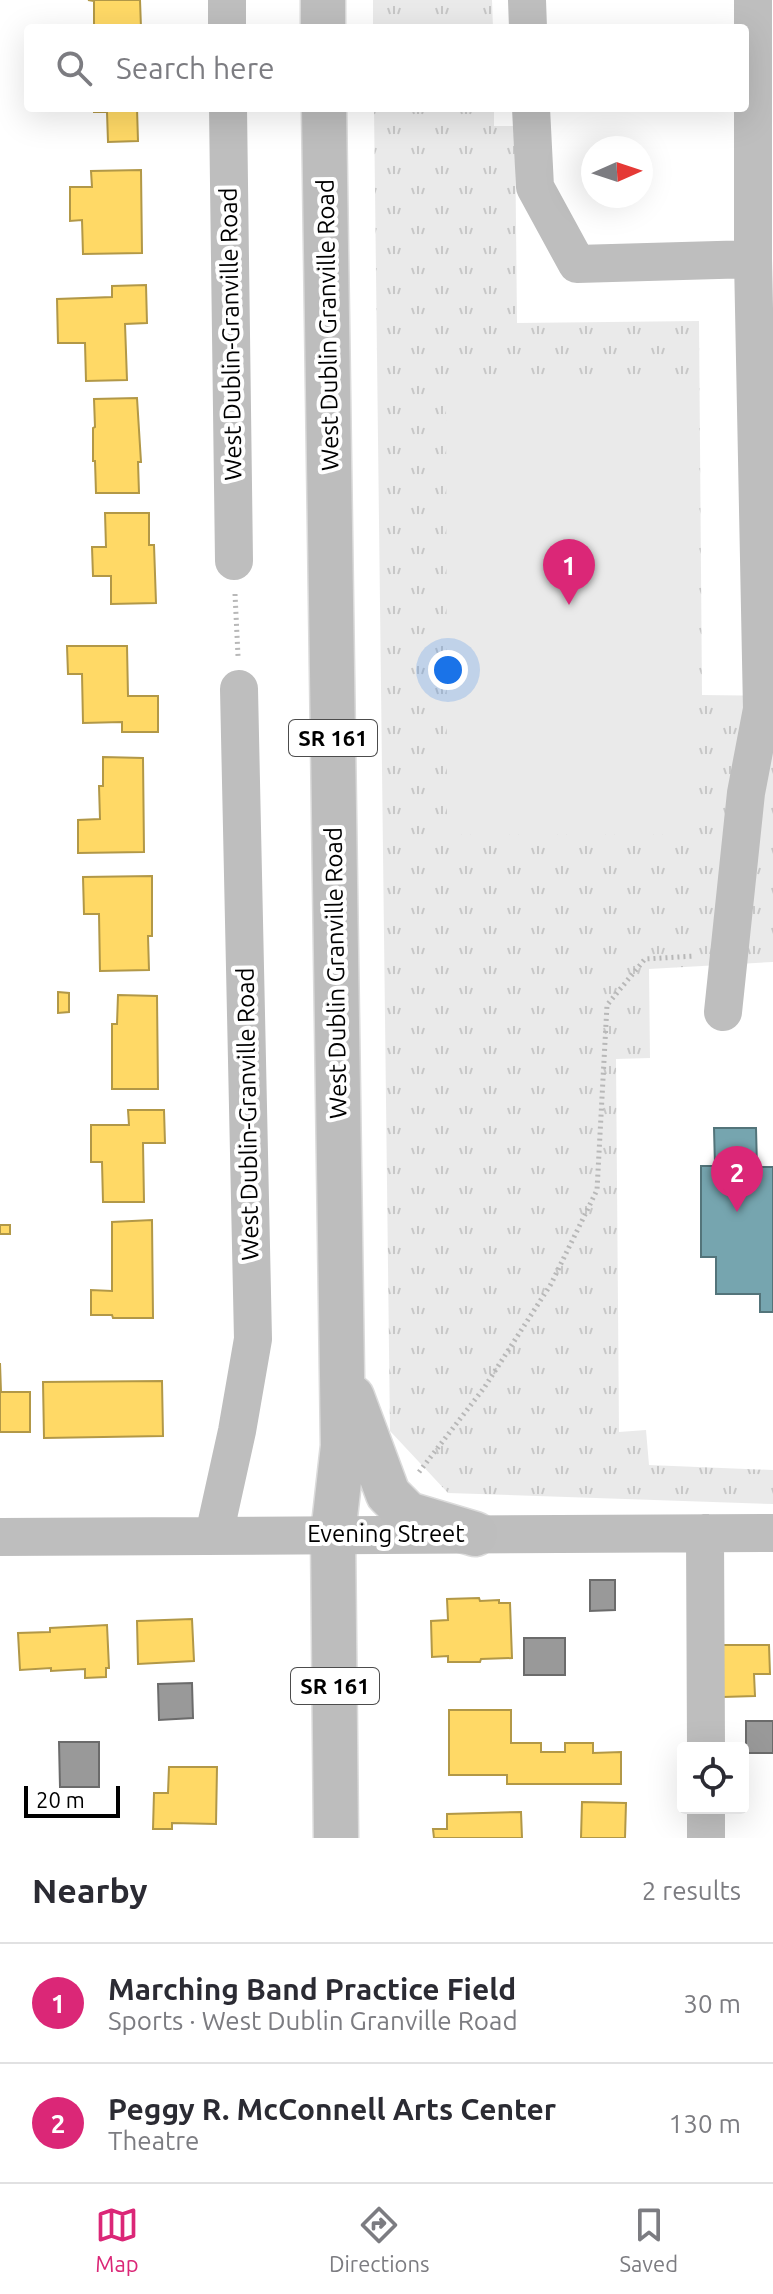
<!DOCTYPE html>
<meta charset="utf-8">
<style>
body{margin:0;font-family:Ubuntu,sans-serif;background:#f7f7f7;color:#2b2b33}
.controls{position:absolute;right:24px;bottom:24px;display:grid;overflow:hidden;border-radius:8px;box-shadow:0 8px 32px #0002}
.controls button{width:72px;height:72px;display:grid;place-items:center;padding:0;border:0;border-bottom:2px solid #e1e1e2;background:#fff;color:#2b2b33;font:40px sans-serif}
.compass{position:absolute;left:581px;top:136px;width:72px;height:72px;border-radius:50%;background:#fff;box-shadow:0 8px 32px #0002;rotate:87deg}
.scale{position:absolute;left:24px;bottom:20px;width:96px;box-sizing:border-box;padding-left:8px;border:4px solid #000;border-top:0;font-size:22px;line-height:28px;white-space:nowrap;color:#000;-webkit-text-stroke:6px #fff;paint-order:stroke}
.you{position:absolute;left:448px;top:670px;width:28px;height:28px;margin:-20px;border:6px solid #fff;border-radius:50%;background:#1a73e8;box-shadow:0 0 0 12px #1a73e833}
.badge{display:grid;place-items:center;width:52px;height:52px;border-radius:50%;background:#db2777;color:#fff;font-size:26px;font-weight:700}
.pin{position:absolute;translate:-50% -66px;filter:drop-shadow(0 2px 4px #0008)}
.pin::after{content:'';position:absolute;top:42px;width:28px;height:24px;background:inherit;clip-path:polygon(0 0,100% 0,50% 100%)}
.list{margin:0;padding:0;list-style:none}
h2{display:flex;justify-content:space-between;align-items:center;height:104px;margin:0;padding:0 32px;font-size:34px}
h2 small{font-size:26px;font-weight:400;color:#7c7c81}
.list li{display:grid;grid-template-columns:52px 1fr auto;gap:24px;align-items:center;box-sizing:border-box;height:120px;padding:0 32px;border-top:2px solid #e1e1e2}
.list b{display:block;font-size:30px;white-space:nowrap}
.list p{margin:0;font-size:26px;white-space:nowrap;color:#7c7c81}
.list em{font-size:26px;font-style:normal;color:#7c7c81}
.icon{flex:none;width:44px;height:44px;fill:none;stroke:currentColor;stroke-width:2;stroke-linecap:round;stroke-linejoin:round}
.map{position:relative;flex:none;width:773px;height:1838px;overflow:hidden}
.search{position:absolute;background:#fff;box-shadow:0 8px 32px #0002;left:24px;right:24px;top:24px;height:88px;display:flex;align-items:center;gap:20px;box-sizing:border-box;padding:0 28px;border-radius:8px;color:#7c7c81;font-size:30px}
.sheet{height:344px;background:#fff}
nav{display:flex;justify-content:space-around;align-items:center;box-sizing:border-box;height:112px;border-top:2px solid #e1e1e2;background:#fff;font-size:22px;color:#7c7c81}
nav a{display:grid;justify-items:center;gap:4px}
nav .on{color:#db2777}
.map>svg:first-child{display:block}
.grass{fill:url(#grass-tufts)}
.park{fill:#eaeaea}
.homes{fill:#ffd966;stroke:#b29847;stroke-width:2}
.public{fill:#76a5af;stroke:#53747a;stroke-width:2}
.industry{fill:#999;stroke:#6b6b6b;stroke-width:2}
.lines{fill:none;stroke-linecap:round;stroke-linejoin:round}
.major-casing{stroke:#dbdbdb;stroke-width:47}
.path{stroke:#b8b8b8;stroke-width:5;stroke-dasharray:2 4;stroke-linecap:butt}
.minor{stroke:#bebebe;stroke-width:38}
.major{stroke:#bdbdbd;stroke-width:44}
.labels{text-anchor:middle;stroke-width:8;stroke-linejoin:round;paint-order:stroke}
.shield{fill:#fff;stroke:#4c4c4c;stroke-width:2}
.shield-label{font-size:22px;font-weight:bold;fill:#000}
.street-label{font-size:24px;fill:#000;stroke:#fff}
</style>
<div class="map">
<svg width="773" height="1838" viewBox="0 0 773 1838">
<defs>
<pattern id="grass-tufts" width="24" height="20" patternUnits="userSpaceOnUse" patternTransform="scale(2)"><rect width="24" height="20" fill="#eaeaea"/><path d="M3 7l-1-3M5 7V3M7 7l1-3M15 17l-1-3M17 17v-4M19 17l1-3" fill="none" stroke="#c7c7c7"/></pattern>
</defs>
<rect width="100%" height="100%" fill="#fff"/>
<path class="grass" d="M373,0H492L493,28H373Z
M374,108H494V126H515L517,323L699,321L702,695L773,696V962L649,969L650,1058L616,1059L619,1432L646,1430L649,1465L773,1470V1504L448,1493L390,1431Z"/>
<path class="park" d="M446,376H692V834H447Z"/>
<path class="homes" d="M140,0L141,28H94V1L88,0Z
M94,108H137L138,141L108,142L107,112H94Z
M141,170L142,253L83,254L82,220L70,221V187H92L91,171Z
M146,285L147,323L125,324L127,380L86,381L85,343H58L57,299L112,297V286Z
M137,398L141,462H138L139,493H96L95,461H93V428L95,427L94,399Z
M105,513H149V545H154L156,603L111,604V576H93L92,547H106Z
M67,646H127L128,696H158V732H122V722L83,723L82,674H68Z
M103,757L143,758L144,852L78,853V820L100,819L99,786H103Z
M152,876V936H148L149,970L100,971L99,914H84L83,877Z
M58,992L69,993V1012L58,1013Z
M118,995L157,996L158,1089H112V1024H117Z
M128,1110H164L165,1143H143L144,1202H103L102,1162H91V1125H129Z
M152,1220L153,1318H113L112,1315H91V1290L112,1291V1222Z
M0,1225H10V1234H0Z
M0,1363L1,1392H30V1432H0Z
M162,1381L163,1436L44,1438L43,1382Z
M479,1598L480,1601L499,1600V1603H510L512,1658L481,1659L480,1662H448V1656L432,1657L431,1621L448,1620L447,1599Z
M192,1619L194,1661L138,1664L137,1621Z
M107,1625L109,1668H106V1677L85,1678V1669L51,1671V1668L20,1670L18,1633L50,1632V1628Z
M722,1645H769L770,1674H754L755,1696L723,1697Z
M449,1710H511V1743H541V1752H565V1743H593V1753L621,1752V1784H507V1775H449Z
M169,1767H217L216,1824L172,1823V1829H153L154,1793H168Z
M582,1802L626,1803L625,1838H581Z
M521,1812L522,1838H434L433,1829H447V1814Z"/>
<path class="public" d="M714,1128H756L757,1167H773V1312H760V1294H716V1257H701V1166H715Z"/>
<path class="industry" d="M590,1580H615V1610L590,1611Z
M524,1638H565V1675H524Z
M192,1683L193,1718L159,1720L158,1684Z
M746,1721H773V1753H746Z
M59,1742H99V1787H60Z"/>
<g class="lines">
<g class="major-casing">
<path id="major" d="M323,0V28
M324,108L343,1446L333,1534L336,1838
M352,1397L388,1494L408,1514L475,1534"/>
</g>
<path class="path" d="M235,594L238,656
M419,1472L484,1388L551,1284L597,1190L607,1005L645,959L695,956"/>
<path class="minor" d="M227,0V28
M527,0L528,28
M228,108L234,561
M531,108L535,187L577,264L753,259
M723,1012L746,793L762,709L753,259V0
M705,1533L706,1748
M214,1535L237,1431L253,1339L239,689
M0,1537L773,1533
M706,1808V1838"/>
<use href="#major" class="major"/>
</g>
<g class="labels">
<g class="shield">
<rect x="289" y="720" width="88" height="36" rx="6"/>
<rect x="291" y="1668" width="88" height="36" rx="6"/>
</g>
<g class="shield-label">
<text x="333" y="746">SR 161</text>
<text x="335" y="1694">SR 161</text>
</g>
<g class="street-label">
<text transform="translate(328 325) rotate(-91)" y="8">West Dublin Granville Road</text>
<text transform="translate(231 334) rotate(-91)" y="8">West Dublin-Granville Road</text>
<text transform="translate(336 973) rotate(-91)" y="8">West Dublin Granville Road</text>
<text transform="translate(248 1114) rotate(-91)" y="8">West Dublin-Granville Road</text>
<text x="386" y="1542">Evening Street</text>
</g>
</g>
</svg>
<div class="controls">
<button><svg class="icon" aria-label="locate" viewBox="0 0 24 24"><circle cx="12" cy="12" r="6"/><path d="M12 2v4M12 18v4M2 12h4M18 12h4"/></svg></button>
</div>
<svg class="compass" viewBox="-18 -18 36 36"><path d="M0-13l5 13h-10z" fill="#e53935"/><path d="M0 13l5-13h-10z" fill="#7c7c81"/></svg>
<div class="scale">20 m</div>
<div class="you"></div>
<div class="pin badge" style="left:569px;top:605px">1</div>
<div class="pin badge" style="left:737px;top:1212px">2</div>
<div class="search"><svg class="icon" aria-label="search" viewBox="0 0 24 24"><circle cx="10" cy="10" r="6"/><path d="M15 15l6 6"/></svg>Search here</div>
</div>
<section class="sheet">
<h2>Nearby<small>2 results</small></h2>
<ul class="list">
<li><span class="badge">1</span><div><b>Marching Band Practice Field</b><p>Sports · West Dublin Granville Road</p></div><em>30 m</em></li>
<li><span class="badge">2</span><div><b>Peggy R. McConnell Arts Center</b><p>Theatre</p></div><em>130 m</em></li>
</ul>
</section>
<nav>
<a class="on"><svg class="icon" aria-label="map" viewBox="0 0 24 24"><path d="M3 6l6-2 6 2 6-2v14l-6 2-6-2-6 2zM9 4v14M15 6v14"/></svg>Map</a>
<a><svg class="icon" aria-label="directions" viewBox="0 0 24 24"><path d="M12 3l9 9-9 9-9-9zM9 14v-3h6M13 9l2 2-2 2"/></svg>Directions</a>
<a><svg class="icon" aria-label="saved" viewBox="0 0 24 24"><path d="M7 4h10v16l-5-4-5 4z"/></svg>Saved</a>
</nav>
